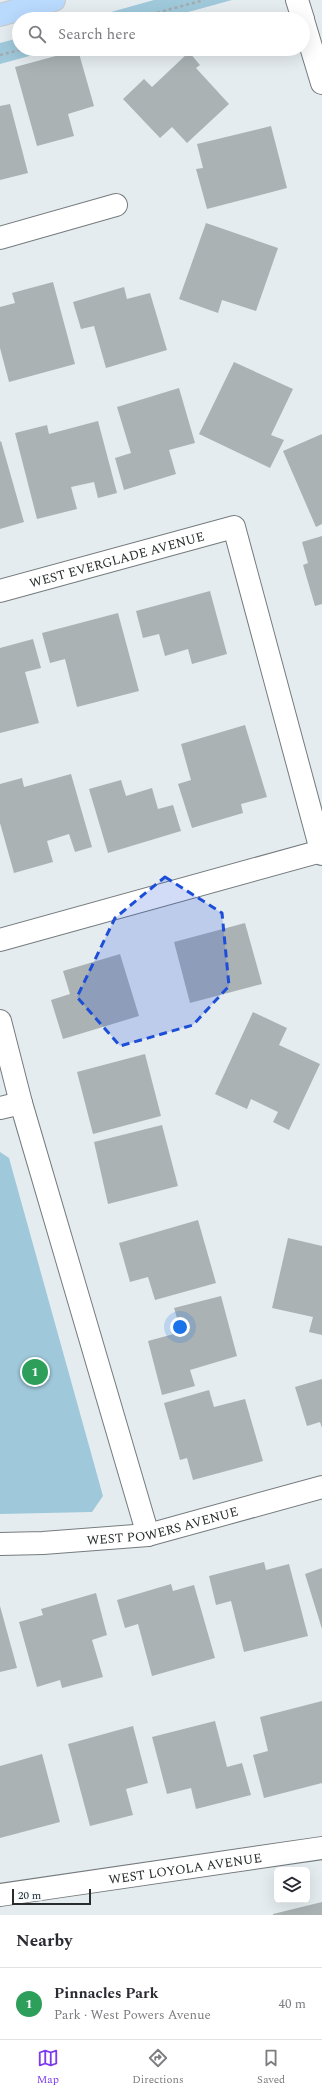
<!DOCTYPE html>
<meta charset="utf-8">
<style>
body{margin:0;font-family:Spectral,serif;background:#f2f2f3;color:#2b2b33}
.controls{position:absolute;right:12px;bottom:12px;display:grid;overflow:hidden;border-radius:6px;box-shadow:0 4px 16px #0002}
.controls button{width:36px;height:36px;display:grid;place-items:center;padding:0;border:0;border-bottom:1px solid #e1e1e2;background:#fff;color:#2b2b33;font:20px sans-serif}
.scale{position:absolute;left:12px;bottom:10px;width:79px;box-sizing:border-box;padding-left:4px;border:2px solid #292c2d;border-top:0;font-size:11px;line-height:14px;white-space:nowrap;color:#292c2d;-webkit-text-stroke:3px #f3f9fd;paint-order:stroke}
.you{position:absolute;left:180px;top:1327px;width:14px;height:14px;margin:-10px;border:3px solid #fff;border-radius:50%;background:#1a73e8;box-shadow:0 0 0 6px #1a73e833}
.badge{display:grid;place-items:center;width:26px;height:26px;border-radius:50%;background:#7c3aed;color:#fff;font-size:13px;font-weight:700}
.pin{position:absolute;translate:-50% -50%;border:2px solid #fff;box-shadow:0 1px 4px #0006}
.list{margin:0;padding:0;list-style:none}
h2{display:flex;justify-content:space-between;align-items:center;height:52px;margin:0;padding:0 16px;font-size:17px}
h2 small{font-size:13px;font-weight:400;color:#7c7c81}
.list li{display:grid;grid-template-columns:26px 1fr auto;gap:12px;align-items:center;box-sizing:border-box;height:72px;padding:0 16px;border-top:1px solid #e1e1e2}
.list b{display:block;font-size:15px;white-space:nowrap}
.list p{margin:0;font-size:13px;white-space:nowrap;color:#7c7c81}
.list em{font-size:13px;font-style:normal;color:#7c7c81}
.icon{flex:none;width:22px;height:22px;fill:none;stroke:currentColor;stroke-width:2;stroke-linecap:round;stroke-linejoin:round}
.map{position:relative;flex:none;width:322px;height:1915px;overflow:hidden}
.search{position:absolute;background:#fff;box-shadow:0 4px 16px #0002;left:12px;right:12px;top:12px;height:44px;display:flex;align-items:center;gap:10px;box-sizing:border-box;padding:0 14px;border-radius:22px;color:#7c7c81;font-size:15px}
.sheet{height:124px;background:#fff}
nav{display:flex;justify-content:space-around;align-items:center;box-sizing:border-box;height:56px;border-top:1px solid #e1e1e2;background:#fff;font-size:11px;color:#7c7c81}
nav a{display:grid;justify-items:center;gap:2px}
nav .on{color:#7c3aed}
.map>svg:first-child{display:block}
.green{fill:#9fc9db}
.building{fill:#abb2b3}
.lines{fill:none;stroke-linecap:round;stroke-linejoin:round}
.minor-casing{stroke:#757b7d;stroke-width:24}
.major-casing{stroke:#c7c8c8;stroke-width:24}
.path{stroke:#a5abad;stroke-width:2.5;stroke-dasharray:3 3;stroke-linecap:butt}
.minor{stroke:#fff;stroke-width:22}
.major{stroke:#b9dafd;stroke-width:22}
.marked{fill:#1d4ed8;fill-opacity:0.2;stroke:#1d4ed8;stroke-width:3;stroke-dasharray:8 5;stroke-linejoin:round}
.labels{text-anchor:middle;stroke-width:4;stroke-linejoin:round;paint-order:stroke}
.street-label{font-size:13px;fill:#292c2d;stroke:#f3f9fd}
</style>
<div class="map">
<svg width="322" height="1915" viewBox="0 0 322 1915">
<rect width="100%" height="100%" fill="#e5ecef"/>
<path class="green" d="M154,0H232L163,19H86Z
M19,38V49H55L0,64V43Z
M0,1152L9,1158L103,1496L92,1512L0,1514Z"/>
<path class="building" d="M78,50L94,106L68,114L74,136L37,146L15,67Z
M189,52L200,65L196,68L229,104L187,143L172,127L160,138L123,99L144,79L152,87Z
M10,104L28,173L0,180V106Z
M271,126L287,188L207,209L196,169L203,168L197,144Z
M206,223L278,248L256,311L222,300L218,313L179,299Z
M53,282L75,364L9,382L0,348V307L15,303L12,293Z
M124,287L127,299L150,293L167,350L106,368L94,326L81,329L73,302Z
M234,362L293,389L271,435L284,440L270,468L199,434Z
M179,388L195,443L169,450L176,474L124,490L115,458L131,453L117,407Z
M98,421L117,493L98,498L94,482L71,487L77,509L37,519L15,433L47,425L49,434Z
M322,434V524L316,527L283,451Z
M1,441L24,522L0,529V442Z
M322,536V604L315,606L303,565L308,563L302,542Z
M210,591L227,654L192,664L188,649L165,656L159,634L143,638L136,611Z
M118,613L139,691L77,707L65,659L50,663L42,633Z
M33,639L41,668L25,672L39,723L0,733V648Z
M245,725L267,797L241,804L243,813L192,828L178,784L191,780L181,744Z
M71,774L92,847L75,852L69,834L47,841L53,862L14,873L0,823V784L22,778L24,787Z
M121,780L126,796L152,788L158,809L173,805L181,831L108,853L89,789Z
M245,923L262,984L190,1003L174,942Z
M120,954L139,1016L63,1039L51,1000L70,994L63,971Z
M253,1012L287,1028L279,1045L320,1064L289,1130L273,1122L278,1112L251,1099L247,1109L215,1094Z
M145,1054L161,1116L93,1134L77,1072Z
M162,1125L178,1186L108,1204L94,1142Z
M198,1220L216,1283L155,1300L148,1277L130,1282L119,1243Z
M288,1238L322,1246V1335L309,1332L313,1317L272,1308Z
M221,1296L237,1356L190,1370L195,1386L162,1395L148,1341L181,1332L174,1308Z
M322,1379V1428L320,1422L307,1426L295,1387Z
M209,1390L214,1407L245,1399L263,1461L193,1480L187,1458L180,1460L164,1403Z
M264,1562L266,1570L289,1564L308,1636L244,1652L231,1601L216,1605L209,1576Z
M322,1568V1629L305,1574Z
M171,1584L173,1591L194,1585L215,1658L152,1676L138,1624L125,1628L117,1600Z
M96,1593L107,1635L92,1640L103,1677L62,1688L60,1680L37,1687L19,1622L43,1615L41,1609Z
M0,1606L17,1668L0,1672Z
M322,1701V1783L264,1798L253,1755L268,1751L260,1717Z
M215,1721L227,1767L242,1763L251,1795L196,1809L191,1788L167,1794L152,1737Z
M133,1726L148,1783L126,1789L133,1815L90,1826L68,1744Z
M42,1754L60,1822L0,1838V1766Z
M322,1902V1915H273V1914Z"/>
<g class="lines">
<g class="minor-casing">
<g id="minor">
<path d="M297,0L303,19"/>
<path d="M303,20L322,83"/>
<path d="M0,238L116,205"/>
<path id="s1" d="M0,591L234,527L322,854"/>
<path d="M0,940L321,851"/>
<path d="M0,1021L21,1103L148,1535"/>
<path d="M0,1108L21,1103"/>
<path id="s2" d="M0,1544L43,1543L148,1535L322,1487"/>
<path id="s3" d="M0,1895L322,1848"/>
</g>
</g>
<g class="major-casing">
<path id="major" d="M0,15L54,0"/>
</g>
<path class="path" d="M134,19L204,0
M0,55L24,49"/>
<use href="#minor" class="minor"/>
<use href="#major" class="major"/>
</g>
<path class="marked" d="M165,877L222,913L229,986L193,1025L120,1046L77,997L115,918Z"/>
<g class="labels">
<g class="street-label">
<text dy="5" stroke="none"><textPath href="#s1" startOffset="121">WEST EVERGLADE AVENUE</textPath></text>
<text dy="5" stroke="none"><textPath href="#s2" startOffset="164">WEST POWERS AVENUE</textPath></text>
<text dy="5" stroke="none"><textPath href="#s3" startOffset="187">WEST LOYOLA AVENUE</textPath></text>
</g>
</g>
</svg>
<div class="controls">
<button><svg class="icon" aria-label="layers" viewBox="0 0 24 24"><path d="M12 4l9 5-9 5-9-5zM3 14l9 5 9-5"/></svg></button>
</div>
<div class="scale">20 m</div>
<div class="you"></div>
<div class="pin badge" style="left:35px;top:1372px;background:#2e9e5b">1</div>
<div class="search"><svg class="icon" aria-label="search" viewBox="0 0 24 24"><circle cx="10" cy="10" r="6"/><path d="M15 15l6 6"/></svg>Search here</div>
</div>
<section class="sheet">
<h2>Nearby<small></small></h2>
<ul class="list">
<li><span class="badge" style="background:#2e9e5b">1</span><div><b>Pinnacles Park</b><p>Park · West Powers Avenue</p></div><em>40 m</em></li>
</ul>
</section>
<nav>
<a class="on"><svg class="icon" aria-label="map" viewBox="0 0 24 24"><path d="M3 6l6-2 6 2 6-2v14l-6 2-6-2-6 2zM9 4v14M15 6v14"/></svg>Map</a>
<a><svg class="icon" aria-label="directions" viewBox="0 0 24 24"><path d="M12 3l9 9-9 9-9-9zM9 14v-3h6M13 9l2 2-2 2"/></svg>Directions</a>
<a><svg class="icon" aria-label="saved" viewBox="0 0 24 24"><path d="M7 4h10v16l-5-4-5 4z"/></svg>Saved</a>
</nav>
